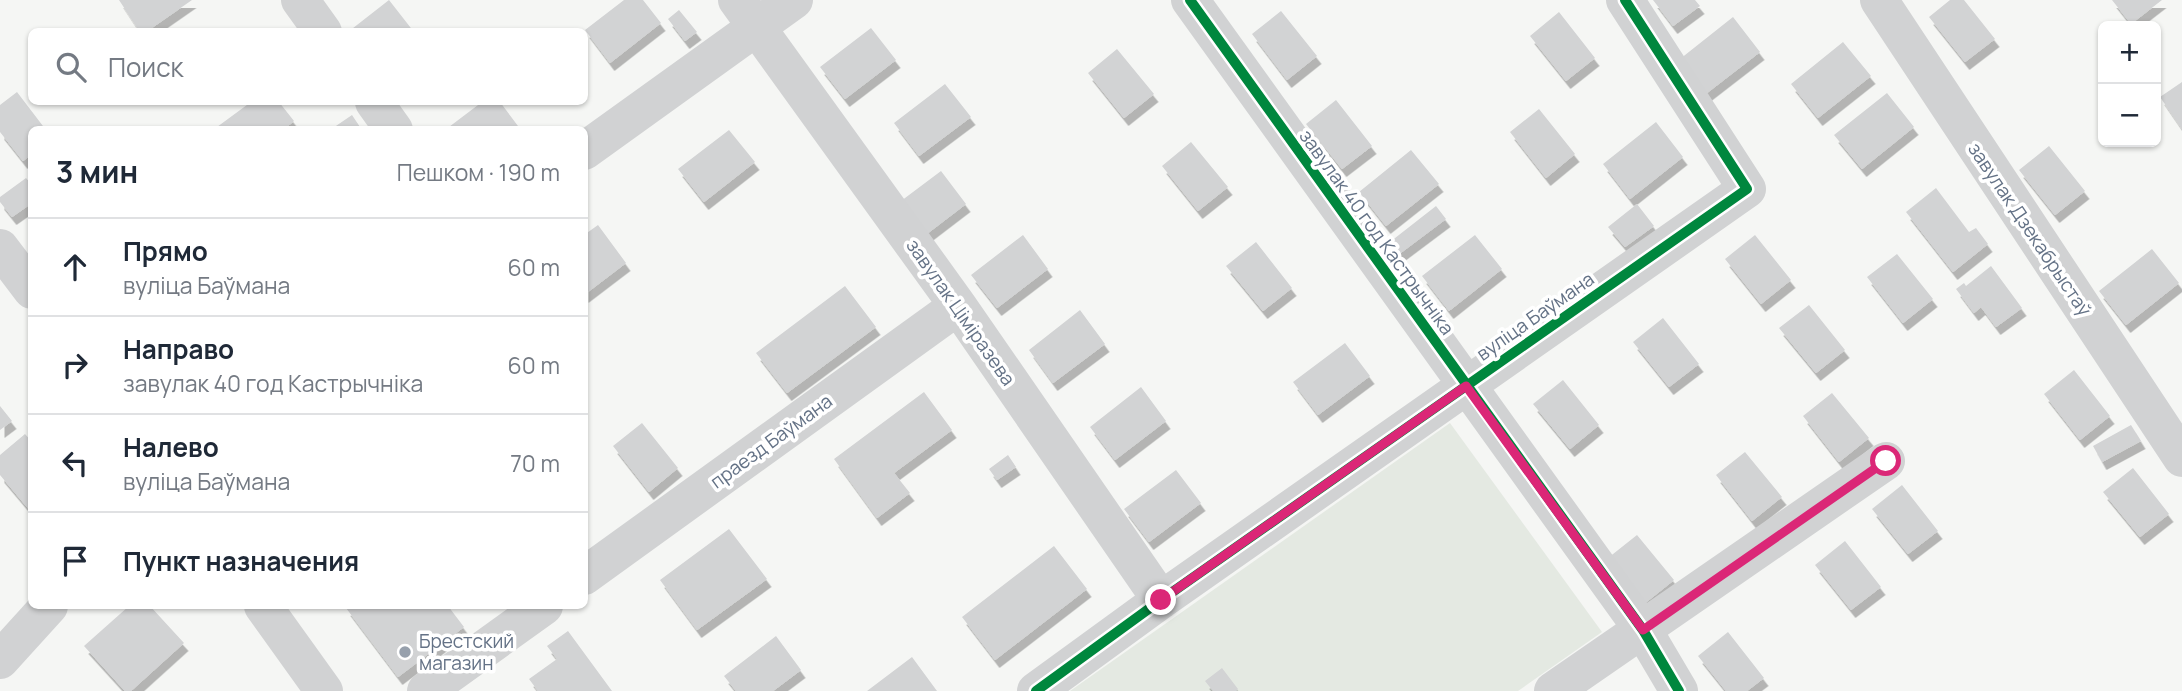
<!DOCTYPE html>
<html lang="ru">
<meta charset="utf-8">
<style>
body{margin:0;font-family:Manrope,sans-serif;background:#f2f2f3;color:#1f2937}
.controls{position:absolute;right:21px;top:21px;display:grid;overflow:hidden;border-radius:10px;box-shadow:0 2px 5px #0004}
.controls button{width:63px;height:63px;display:grid;place-items:center;padding:0;border:0;border-bottom:2px solid #e0e1e3;background:#fff;color:#1f2937;font:35px sans-serif}
.stop{position:absolute;width:21px;height:21px;margin:-16px;border:5px solid #db2777;border-radius:50%;background:#fff}
.stop.end{background:#db2777;border-color:#fff;box-shadow:0 2px 7px #0008}
.list{margin:0;padding:0;list-style:none}
h2{display:flex;justify-content:space-between;align-items:center;height:91px;margin:0;padding:0 28px;font-size:30px}
h2 small{font-size:23px;font-weight:400;color:#747a83}
.list li{display:grid;grid-template-columns:46px 1fr auto;gap:21px;align-items:center;box-sizing:border-box;height:98px;padding:0 28px;border-top:2px solid #e0e1e3}
.list b{display:block;font-size:26px;white-space:nowrap}
.list p{margin:0;font-size:23px;white-space:nowrap;color:#747a83}
.list em{font-size:23px;font-style:normal;color:#747a83}
.icon{flex:none;width:38px;height:38px;fill:none;stroke:currentColor;stroke-width:2;stroke-linecap:round;stroke-linejoin:round}
.map{position:relative;flex:none;width:2182px;height:691px;overflow:hidden}
.search{position:absolute;background:#fff;box-shadow:0 2px 5px #0004;left:28px;top:28px;width:560px;height:77px;display:flex;align-items:center;gap:18px;box-sizing:border-box;padding:0 24px;border-radius:10px;color:#747a83;font-size:26px}
.panel{position:absolute;background:#fff;box-shadow:0 2px 5px #0004;left:28px;top:126px;width:560px;height:483px;border-radius:10px}
.map>svg:first-child{display:block}
.green{fill:#e4e9e2}
.building{fill:#d2d3d4;filter:url(#shadow)}
.lines{fill:none;stroke-linecap:round;stroke-linejoin:round}
.minor{stroke:#d1d2d3;stroke-width:38}
.cycleway-casing{stroke:#fff;stroke-width:15}
.cycleway{stroke:#00873e;stroke-width:10}
.route{stroke:#db2777;stroke-width:9}
.poi-dot{fill:#97a0ac;stroke:#fff;stroke-width:2.5}
.labels{text-anchor:middle;stroke-width:7;stroke-linejoin:round;paint-order:stroke}
.street-label{font-size:19px;fill:#647286;stroke:#fff}
.poi-label{font-size:19px;fill:#647286;stroke:#fff;text-anchor:start}
</style>
<div class="map">
<svg width="2182" height="691" viewBox="0 0 2182 691">
<defs>
<filter id="shadow"><feDropShadow dx="4.5" dy="8" stdDeviation="0" flood-color="#0004"/></filter>
</defs>
<rect width="100%" height="100%" fill="#f5f6f4"/>
<path class="green" d="M1450,423L1602,632L1518,691H1070Z"/>
<path class="building" d="M119,0H192L146,32H140Z
M389,0L414,32H348Z
M624,0H643L661,23L610,63L585,30Z
M1653,0H1695L1700,6L1673,26Z
M1950,0H1964L1995,39L1965,62L1929,17Z
M2112,0H2162L2131,24Z
M679,10L697,32L685,41L668,19Z
M1281,11L1317,56L1287,80L1252,34Z
M1559,12L1595,58L1566,81L1530,36Z
M1733,17L1760,52L1707,93L1680,59Z
M871,28L896,60L845,99L820,67Z
M1843,42L1871,76L1818,118L1791,84Z
M1117,49L1154,94L1124,118L1088,73Z
M2182,82V129L2160,97Z
M945,84L971,117L919,156L894,123Z
M17,92L46,130H32V154L23,161L0,132V105Z
M1887,93L1914,127L1862,169L1834,135Z
M1336,100L1372,146L1342,169L1306,124Z
M251,102H279L294,121L283,130H219L217,127Z
M482,102H500L518,126L513,130H445Z
M1539,109L1575,154L1546,178L1510,132Z
M352,115L362,130H330Z
M1656,122L1683,157L1630,199L1603,164Z
M729,130L755,162L704,202L678,169Z
M1191,142L1228,187L1198,211L1162,166Z
M2049,146L2085,191L2055,215L2019,170Z
M1411,150L1439,184L1386,226L1359,192Z
M941,171L966,204L915,243L889,210Z
M26,178L32,185V203L12,217L0,202V197Z
M1936,188L1969,232L1976,228L1988,244L1953,272L1906,212Z
M1637,204L1654,226L1625,247L1608,227Z
M1436,206L1446,219L1390,261L1381,249Z
M598,225L626,263L584,295V235Z
M1023,235L1048,269L997,308L971,275Z
M1475,235L1502,269L1449,311L1422,276Z
M1755,235L1791,280L1761,304L1725,259Z
M1256,242L1292,288L1263,311L1226,266Z
M2152,249L2179,283L2126,325L2099,291Z
M1897,254L1933,299L1903,323L1867,277Z
M1991,266L2022,308L1996,327L1981,307L1974,313L1956,289L1964,283L1966,286Z
M845,286L876,327L787,393L756,353Z
M1809,305L1845,350L1816,373L1779,328Z
M1080,310L1105,344L1053,383L1029,350Z
M1663,318L1699,364L1669,387L1633,342Z
M1345,343L1370,376L1318,415L1293,382Z
M2074,370L2110,416L2080,440L2044,394Z
M1563,380L1599,425L1570,449L1533,404Z
M1141,387L1166,421L1115,460L1090,427Z
M924,392L952,430L894,473L910,493L877,518L834,459Z
M1832,393L1869,438L1839,462L1803,416Z
M0,406L12,421L0,430Z
M642,423L678,468L649,492L613,446Z
M2131,425L2141,441L2102,462L2093,446Z
M25,434L32,442V513L0,475V455Z
M1745,452L1782,497L1752,521L1716,475Z
M1008,455L1016,467L997,480L989,469Z
M2133,468L2169,514L2140,537L2103,492Z
M1176,470L1201,503L1149,542L1124,509Z
M1902,485L1938,531L1908,554L1872,509Z
M729,529L767,579L697,630L660,580Z
M1637,535L1674,580L1644,604L1608,558Z
M1845,541L1881,587L1851,610L1815,565Z
M1054,546L1087,589L995,660L962,617Z
M129,606H150L184,643L131,691H125L84,646Z
M350,606H448L464,627L398,677L346,608Z
M568,631L612,691H538L529,679L557,659L547,646Z
M1728,632L1764,678L1747,691H1726L1698,656Z
M776,636L801,670L773,691H736L724,676Z
M912,657L937,691H867Z
M1222,668L1238,689L1236,691H1213L1205,681Z"/>
<g class="lines">
<path class="minor" d="M300,0L323,32
M737,0L958,306L1161,600
M1190,0L1643,630L1679,691
M1879,0L2182,458
M374,102L394,130
M584,151L794,0
M0,248L32,290
M584,576L958,306
M263,606L324,691
M0,660L49,606
M426,691L544,606
M1036,691L1161,600L1747,189L1625,0
M1553,691L1886,461"/>
<g class="cycleway-casing">
<path id="cycleway" d="M1190,0L1643,630L1679,691
M1036,691L1161,600L1747,189L1625,0"/>
</g>
<use href="#cycleway" class="cycleway"/>
</g>
<g class="lines">
<path class="route" d="M1161,600L1466,386L1643,630L1886,461"/>
</g>
<circle class="poi-dot" cx="405" cy="652" r="7"/>
<g class="labels">
<g class="street-label">
<text transform="translate(2030 229) rotate(56)" y="7">завулак Дзекабрыстаў</text>
<text transform="translate(1377 232) rotate(54)" y="7">завулак 40 год Кастрычніка</text>
<text transform="translate(961 312) rotate(55)" y="7">завулак Ціміразева</text>
<text transform="translate(1535 316) rotate(-35)" y="7">вуліца Баўмана</text>
<text transform="translate(771 441) rotate(-36)" y="7">праезд Баўмана</text>
</g>
<g class="poi-label">
<text x="419" y="648">Брестский<tspan x="419" dy="22">магазин</tspan></text>
</g>
</g>
</svg>
<div class="controls">
<button>+</button>
<button>−</button>
</div>
<div class="stop" style="left:1886px;top:461px"></div>
<div class="stop end" style="left:1161px;top:600px"></div>
<div class="search"><svg class="icon" aria-label="search" viewBox="0 0 24 24"><circle cx="10" cy="10" r="6"/><path d="M15 15l6 6"/></svg>Поиск</div>
<section class="panel">
<h2>3 мин<small>Пешком · 190 m</small></h2>
<ul class="list">
<li><svg class="icon" aria-label="ahead" viewBox="0 0 24 24"><path d="M12 20V5M6 11l6-6 6 6"/></svg><div><b>Прямо</b><p>вуліца Баўмана</p></div><em>60 m</em></li>
<li><svg class="icon" aria-label="right" viewBox="0 0 24 24"><path d="M7 20v-9h11M14 6l5 5-5 5"/></svg><div><b>Направо</b><p>завулак 40 год Кастрычніка</p></div><em>60 m</em></li>
<li><svg class="icon" aria-label="left" viewBox="0 0 24 24"><path d="M17 20v-9H6M10 6l-5 5 5 5"/></svg><div><b>Налево</b><p>вуліца Баўмана</p></div><em>70 m</em></li>
<li><svg class="icon" aria-label="arrive" viewBox="0 0 24 24"><path d="M6 21V4h12l-3 4 3 4H6"/></svg><div><b>Пункт назначения</b></div></li>
</ul>
</section>
</div>
